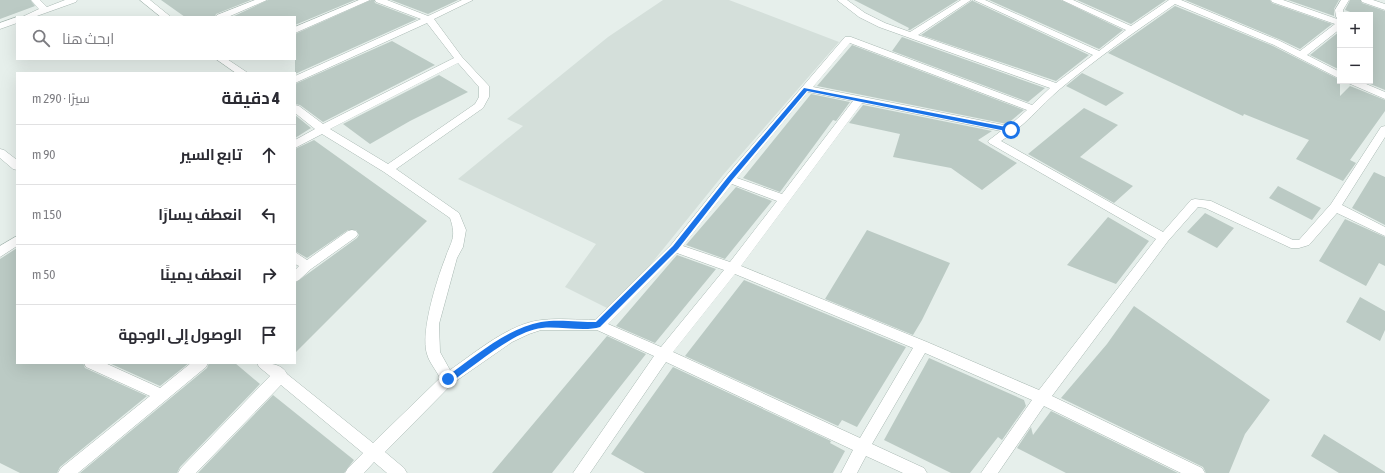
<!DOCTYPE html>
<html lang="ar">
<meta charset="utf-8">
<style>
body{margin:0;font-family:"Asap Condensed",Cairo,sans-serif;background:#f7f7f7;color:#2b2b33;direction:rtl}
.controls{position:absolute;right:12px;top:12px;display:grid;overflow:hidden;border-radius:0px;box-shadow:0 4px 16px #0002}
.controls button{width:36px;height:36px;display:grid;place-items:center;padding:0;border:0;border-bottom:1px solid #e1e1e2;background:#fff;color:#2b2b33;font:20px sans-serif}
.stop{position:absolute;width:12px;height:12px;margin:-9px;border:3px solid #1a73e8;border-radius:50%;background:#fff}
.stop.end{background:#1a73e8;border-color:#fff;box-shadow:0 1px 4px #0008}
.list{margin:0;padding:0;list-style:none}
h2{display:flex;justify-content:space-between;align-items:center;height:52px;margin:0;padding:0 16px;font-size:17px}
h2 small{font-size:13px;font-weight:400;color:#7c7c81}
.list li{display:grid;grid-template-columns:26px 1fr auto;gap:12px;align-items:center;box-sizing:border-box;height:60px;padding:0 16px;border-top:1px solid #e1e1e2}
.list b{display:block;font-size:15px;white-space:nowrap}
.list em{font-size:13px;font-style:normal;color:#7c7c81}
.icon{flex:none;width:22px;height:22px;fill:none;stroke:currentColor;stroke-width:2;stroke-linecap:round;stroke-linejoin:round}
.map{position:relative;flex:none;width:1385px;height:473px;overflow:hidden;direction:ltr}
.search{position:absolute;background:#fff;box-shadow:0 4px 16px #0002;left:16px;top:16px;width:280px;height:44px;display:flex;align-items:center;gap:10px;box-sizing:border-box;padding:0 14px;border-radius:0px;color:#7c7c81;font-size:15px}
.panel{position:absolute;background:#fff;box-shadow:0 4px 16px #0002;left:16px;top:72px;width:280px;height:292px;border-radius:0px;direction:rtl}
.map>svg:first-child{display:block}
.built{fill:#d4dfda}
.building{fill:#bbcac4}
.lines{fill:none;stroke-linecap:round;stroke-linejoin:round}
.minor-casing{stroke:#a8b8b2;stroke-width:1}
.minor{fill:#fff;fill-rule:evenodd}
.route{fill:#1a73e8}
</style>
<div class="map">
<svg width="1385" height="473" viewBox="0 0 1385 473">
<rect width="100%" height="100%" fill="#e6efeb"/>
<path class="built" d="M663,0H729L839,42L723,175L613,311L565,287L596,244L458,179L523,126L507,119L608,37Z"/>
<path class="building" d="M0,0H30L35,6L0,19Z
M161,0H251L216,14L215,17H185Z
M268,0H355L295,25V17H232Z
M371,0H374L375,3L417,19L295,74V34Z
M391,0H458L428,14Z
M854,0H958L910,30H908L909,28Z
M973,0V1L1089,55L1056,81L921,35Z
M989,0H1061L1123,30L1099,49Z
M1077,0H1166L1131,24Z
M1185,0H1270L1272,3L1332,24L1300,49L1281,40Z
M1288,0H1339L1334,9V16Z
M1350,0H1360L1362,3L1385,11V90L1363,81H1370V15H1358L1345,10Z
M1175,6L1273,46L1340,80V96L1350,86L1385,100V111L1350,160L1356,163L1343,181L1296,159L1309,140L1244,114L1243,116L1108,53Z
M1340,31V70L1310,55Z
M902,37L1045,88L1028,102L892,51Z
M392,41L435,65L323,122L300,105L295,104V84Z
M852,45L1024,110L1007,124L817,86Z
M1082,73L1124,93L1106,106L1066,86Z
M439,75L468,92L410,121L370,144L343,124Z
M811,94L850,102L836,121L833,120L780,192L743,178Z
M863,105L992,131L978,140L1017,163L982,190L951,168L893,157L900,134L849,123Z
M1084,108L1118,125L1080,157L1133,186L1114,203L1028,154Z
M295,115L311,128L295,138Z
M314,140L427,221L295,353V283L357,238L359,235L356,230H348L307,258L295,251V149Z
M1374,172L1385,177V225L1352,208Z
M1278,186L1321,208L1312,220L1269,198Z
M736,187L772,201L725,259L686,245Z
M1205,213L1234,228L1217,248L1187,232Z
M1108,217L1149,241L1116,284L1067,265Z
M1345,219L1385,237V266L1379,263L1366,286L1319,261Z
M867,230L950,263L922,320L913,335L825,299Z
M17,248V363H83L85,368L147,396L60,467L57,473H20L0,463V259Z
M677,255L716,269L655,343L616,326Z
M744,280L906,347L857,427L842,420L838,426L685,356Z
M1360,297L1385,311V330L1380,341L1346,322Z
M1134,306L1270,400L1245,434L1229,473H1206L1203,467L1061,398L1107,344Z
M607,336L646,354L552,473H492Z
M929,358L1024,400L1026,406L1002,440L998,437L970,473H951L884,440Z
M109,363H189L160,386Z
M209,363H235L260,384L180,467L177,473H80L207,368Z
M673,367L831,441L830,443L845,451L833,473H645L611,454Z
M273,395L354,460L344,473H198Z
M1051,411L1178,473H1066L1017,448L1031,427L1033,435Z
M1324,434L1385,472V473H1339L1311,456Z"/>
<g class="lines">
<g class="minor-casing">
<path id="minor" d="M31,0H40L47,7L65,0H77L76,2L34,17H22L39,9Z
M140,0H150L171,17H161Z
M255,0H267L228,17H216L217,15Z
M359,0H370L295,33V27Z
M375,0H387L428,16L462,0H473L434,19L462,57L489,86V97L483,108L396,169L459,213L466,230L463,247L457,258L439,324L440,352L450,370C476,352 510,323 542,320C559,318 578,320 595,320L671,245L726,176L845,37H851L1032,105L1050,88L879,27L859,17L837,0H847L865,13L885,23L910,32L961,0H971L918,35L1056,83L1093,55L974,0H985L1099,51L1126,30L1062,0H1073L1131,26L1169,0H1181L1280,41L1300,51L1335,24L1272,2L1271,0H1283L1340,20V29L1307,55L1340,72V79L1274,45L1175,4C1136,31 1097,58 1060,89C1040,106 1024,127 1001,141L1163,232L1191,200L1195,199L1211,201L1293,240H1299L1331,204L1381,127L1385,126V137L1342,205L1385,227V236L1337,213L1309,245L1299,248H1291L1205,208L1198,207L1168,241L1052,396L1202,468L1205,473H1181L1044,406L998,473H981L1032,400L925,353L872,444L924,468L927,473H903L866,456L857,473H841L853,450L666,362L590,473H573L654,356L597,330H541L529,334L512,342L453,383L385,452L404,468L407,473H387L374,462L364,473H345L348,468L363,453L281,385L196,473H178L181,468L270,376L259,367L257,363C268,363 282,363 287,374L373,443L440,378C436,370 429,362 427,354C420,333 437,279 445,259C451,241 457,238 450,218L384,172L322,134L295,148V140L315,129L295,113V105L299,106L323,124L454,58L427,23L295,83V76L421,19L376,2ZM850,43L1027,110L1009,126L813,87ZM458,63L479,87V97L475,104L388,164L330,129ZM808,92L853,101L782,194L737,178ZM862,103L1001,131L988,141L989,143L1156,239L1039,390L927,342L741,266ZM732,184L777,201L730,262L683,246ZM677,253L724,270L661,347L608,324ZM735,274L913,348L860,438L673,352Z
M1341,0H1349L1343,10L1344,15H1340V20L1336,17L1335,10Z
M1361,0H1373L1385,4V10L1362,2Z
M17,17V23L0,29V23Z
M216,59H227L248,73H236Z
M1346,81H1359L1385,92V99L1348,83Z
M0,149L4,150L17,160V170L13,169L0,158Z
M352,230L356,231L358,234L356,237L311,269L299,280L295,282V270L299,266L295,264V252L307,260L348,231Z
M17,236V246L0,257V246Z
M84,363H105L160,388L191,363H208L206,367L78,473H58L61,468L150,396L86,367Z"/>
</g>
<use href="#minor" class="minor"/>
</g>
<path class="route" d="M804,88L1011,128L1014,130L1011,132L807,91L732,180L678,249L600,327C585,332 559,326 542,328C515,330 474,366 451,382H446V377C473,358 507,328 541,322C556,319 580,322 596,322L673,246L728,177Z"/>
</svg>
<div class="controls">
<button>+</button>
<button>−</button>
</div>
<div class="stop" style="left:1011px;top:130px"></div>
<div class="stop end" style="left:448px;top:379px"></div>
<div class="search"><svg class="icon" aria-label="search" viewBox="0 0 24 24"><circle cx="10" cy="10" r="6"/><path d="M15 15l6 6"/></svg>ابحث هنا</div>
<section class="panel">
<h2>4 دقيقة<small>سيرًا · 290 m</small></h2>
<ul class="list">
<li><svg class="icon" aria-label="ahead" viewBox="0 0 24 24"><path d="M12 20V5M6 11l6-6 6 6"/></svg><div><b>تابع السير</b></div><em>90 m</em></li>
<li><svg class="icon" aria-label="left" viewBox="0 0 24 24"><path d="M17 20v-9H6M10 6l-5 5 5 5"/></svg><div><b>انعطف يسارًا</b></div><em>150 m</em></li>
<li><svg class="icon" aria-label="right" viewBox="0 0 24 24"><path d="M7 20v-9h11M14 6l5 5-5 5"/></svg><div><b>انعطف يمينًا</b></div><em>50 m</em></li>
<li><svg class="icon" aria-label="arrive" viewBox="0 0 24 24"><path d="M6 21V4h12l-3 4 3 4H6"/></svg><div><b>الوصول إلى الوجهة</b></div></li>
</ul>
</section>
</div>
